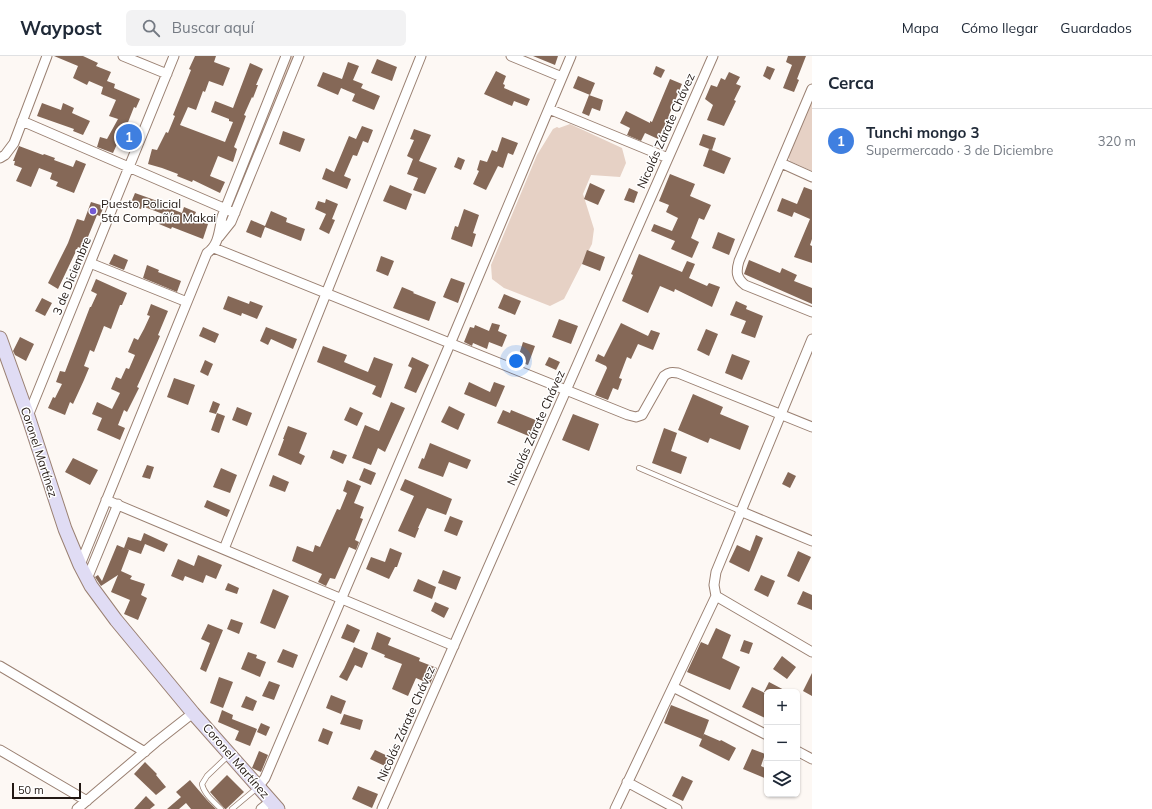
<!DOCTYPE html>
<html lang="es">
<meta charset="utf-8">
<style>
body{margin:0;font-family:Mulish,sans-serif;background:#f2f2f3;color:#1f2937}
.controls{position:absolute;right:12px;bottom:12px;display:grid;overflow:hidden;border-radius:6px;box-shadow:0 1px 3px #0004}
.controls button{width:36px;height:36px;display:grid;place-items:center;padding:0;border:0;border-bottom:1px solid #e0e1e3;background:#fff;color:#1f2937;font:20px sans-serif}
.scale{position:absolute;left:12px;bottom:10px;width:69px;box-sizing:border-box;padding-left:4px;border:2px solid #221813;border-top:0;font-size:11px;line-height:14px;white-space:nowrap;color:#221813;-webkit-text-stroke:3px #fff;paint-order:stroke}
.you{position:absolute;left:516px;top:305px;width:14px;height:14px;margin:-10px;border:3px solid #fff;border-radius:50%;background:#1a73e8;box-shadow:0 0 0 6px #1a73e833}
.badge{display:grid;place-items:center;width:26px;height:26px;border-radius:50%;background:#745ad4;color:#fff;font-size:13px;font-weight:700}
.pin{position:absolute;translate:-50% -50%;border:2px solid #fff;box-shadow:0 1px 4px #0006}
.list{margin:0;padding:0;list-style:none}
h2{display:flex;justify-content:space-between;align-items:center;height:52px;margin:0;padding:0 16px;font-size:17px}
h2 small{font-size:13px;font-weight:400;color:#747a83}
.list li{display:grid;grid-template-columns:26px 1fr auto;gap:12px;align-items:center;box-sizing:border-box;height:64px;padding:0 16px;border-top:1px solid #e0e1e3}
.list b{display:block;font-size:15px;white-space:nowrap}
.list p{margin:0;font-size:13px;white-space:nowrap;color:#747a83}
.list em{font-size:13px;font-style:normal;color:#747a83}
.icon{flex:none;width:22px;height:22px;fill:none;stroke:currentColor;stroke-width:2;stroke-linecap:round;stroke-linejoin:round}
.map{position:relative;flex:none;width:812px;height:753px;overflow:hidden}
header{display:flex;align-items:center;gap:24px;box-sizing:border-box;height:56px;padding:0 20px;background:#fff;border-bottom:1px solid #e0e1e3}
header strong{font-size:19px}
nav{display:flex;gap:22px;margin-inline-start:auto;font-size:14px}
.search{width:280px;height:36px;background:#f2f2f3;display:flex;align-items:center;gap:10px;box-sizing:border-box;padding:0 14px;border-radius:6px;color:#747a83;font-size:15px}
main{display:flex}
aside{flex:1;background:#fff}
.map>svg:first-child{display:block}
.green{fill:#e6d1c5}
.building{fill:#856857}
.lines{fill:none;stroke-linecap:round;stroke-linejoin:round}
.service-casing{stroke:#9a8072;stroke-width:6}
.minor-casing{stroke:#9a8072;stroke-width:11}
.secondary-casing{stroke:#9a8072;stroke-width:15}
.service{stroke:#fff;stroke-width:4.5}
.minor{stroke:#fff;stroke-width:9}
.secondary{stroke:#e0dcf4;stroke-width:13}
.poi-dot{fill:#745ad4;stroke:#fff;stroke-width:1.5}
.labels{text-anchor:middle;stroke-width:3;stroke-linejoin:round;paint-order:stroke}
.street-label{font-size:12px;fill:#221813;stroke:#fff}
.poi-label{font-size:12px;fill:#221813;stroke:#fff;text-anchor:start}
</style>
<header>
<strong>Waypost</strong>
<div class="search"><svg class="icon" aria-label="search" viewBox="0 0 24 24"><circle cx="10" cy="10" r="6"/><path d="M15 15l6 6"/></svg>Buscar aquí</div>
<nav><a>Mapa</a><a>Cómo llegar</a><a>Guardados</a></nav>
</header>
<main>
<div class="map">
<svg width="812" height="753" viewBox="0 0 812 753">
<rect width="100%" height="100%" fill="#fdf8f4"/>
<path class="green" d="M289,0H294L233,149H231Z
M812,41V115L790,105L788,100Z
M570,68L622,92L626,107L620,121L591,119L583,138L594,173L592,188L564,243L550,250L504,232L492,223L491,209L537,99L553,73L557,71L559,72Z"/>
<path class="building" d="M54,0H83L98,7L96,10L111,16L107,25L115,28L114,32L140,43L136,52L134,51L123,79L126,80L122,88L118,86L113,97L97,91L100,81L107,83L118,63L109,60L116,44L101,38L103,31L89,25L87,29L73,22L78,10Z
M195,0H216L214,6L230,12L223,30L209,25L205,36L203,35L196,54L188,51L180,69L225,86L233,66L229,65V63L211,56L215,45L233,52L250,7L263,13L256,29H258L253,42L252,41L244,59L246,60L234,91L237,93L233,106L218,100L210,120L225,126L220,137L193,124L192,126L177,120L178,118L162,112L148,108L152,93L157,94L166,76L168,77L175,60L173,59L191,14L189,13Z
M533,0H558L555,9Z
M788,0H806L797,23L799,24L794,36L783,32L792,9L786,6Z
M377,3L397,11L392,25L371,17Z
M348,6L359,10L353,24L363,28L361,32L380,40L374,54L352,45L355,38L341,32L338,39L317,30L323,16L342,23Z
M656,10L665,14L661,22L653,18Z
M767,10L775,13L770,24L763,20Z
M496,15L506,20L503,28L505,29L504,32L530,43L527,50L514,45L512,50L484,38Z
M729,16L740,21L736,28L741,30L734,44L736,45L724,70L707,64L713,49L705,43L711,29L717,31L721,22L725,24Z
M578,20L595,27L590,39L573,32Z
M670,23L682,28L669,59L672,61L666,73L663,72L658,83L645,77L641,85L627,79L630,72L620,67L626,55L650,67V65L652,66Z
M589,39L603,44L600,55L592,52L589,60L582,57Z
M42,47L61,54L63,47L74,52L72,57L90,65L83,79L73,75L74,73L37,60Z
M362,70L373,74L368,87L363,85L357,100L353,99L344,120L351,123L347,133L322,123L326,112L334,116L349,80L356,83Z
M414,73L431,79L419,105L437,112L425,138L413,134L418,122L407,118L413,103L407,100L414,84L410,83Z
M283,75L305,83L300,96L279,88Z
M703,78L716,82L712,94L699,89Z
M502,81L518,87L513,99L508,97L503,112L498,110L486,134L473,128L479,115L477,114L480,104L487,106L492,94L497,96Z
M19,90L43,99L44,98L55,102L54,104L73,111L76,104L86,108L74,137L56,130L58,126L50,123L52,117L39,112L31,131L16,125L22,112L14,109L15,105H13Z
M709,93L731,102L724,118L703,110Z
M458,101L465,104L461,114L454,111Z
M670,118L695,128L690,140L711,149L704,164L699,162L691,182L699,186L692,202L671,193L675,185L651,175L654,168L672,175L678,162L666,156L669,149L659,145Z
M590,127L605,134L598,149L584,143Z
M390,129L412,138L406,154L383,145Z
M804,131L812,134V183L810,189L812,190V207L794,201L810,163L794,156L792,161L777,155L782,142L797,148Z
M629,132L638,136L634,147L624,144Z
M135,137L163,147L162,149L182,157L184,151L196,156L193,163L208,168L203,183L172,171L171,173L159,168L163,158L142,150L141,153L130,149Z
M326,143L338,148L332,163L335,164L329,178L319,173L326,158L315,153L318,145L325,147Z
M91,146L104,150L100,160L97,159L83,193L78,191L58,233L48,227L68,187L77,163L84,165Z
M464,153L479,159L473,177L476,178L472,191L451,183L455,170L458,171Z
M271,155L287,162L286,166L305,173L301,185L265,171L261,182L246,176L251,164L265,170Z
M718,176L735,183L729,199L712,192Z
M587,194L605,201L600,215L582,208Z
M114,198L128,204L124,214L109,208Z
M639,198L682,216L687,205L695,208L689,222L707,230L709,227L720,231L712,251L675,233L674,236L660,230L648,257L622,245L633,219L631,218Z
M381,200L394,205L388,220L376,215Z
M749,204L780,217L782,212L797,219L794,225L812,232V248L744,218Z
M147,209L159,214L158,216L181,225L177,236L143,222Z
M451,222L465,227L458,247L443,241Z
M96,223L127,237L122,249H120L111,273L104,270L94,296L90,294L84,310L89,312L84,324L73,348L70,346L65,359L48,352L53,341L55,342L62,328L56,326L60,315L65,316L90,251H91L97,238L91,235Z
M402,231L414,236L413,237L436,246L429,265L393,252Z
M504,238L521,245L515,259L498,252Z
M228,240L249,248L250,245L263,250L257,263L242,257L241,260L223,253Z
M42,242L52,247L45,260L35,255Z
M736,245L747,250L746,253L763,260L755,282L741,277L746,265L730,259Z
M151,248L168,255L158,279L160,280L157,287L137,331L139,332L127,356L124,354L118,369L125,372L120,384L97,374L102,362L92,358L97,346L112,353L120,337L111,333L116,321L121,323L126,312L129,313L135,299L128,296L134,282L138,284L144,273L150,260L147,259Z
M559,263L578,270L571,288L552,281Z
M492,267L500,269L498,275L507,279L502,291L489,286L487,293L473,287L472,290L464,286L470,271L474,272L475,269L489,275Z
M621,267L648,280L651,274L660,277L653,294L638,288L631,303L627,301L619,322L622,323L618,334L613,332L608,344L595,339L607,312L606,310L595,305L598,298L604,301Z
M203,271L219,278L215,287L199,280Z
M266,271L297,283L293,293L271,283L268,289L260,285Z
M706,273L718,278L709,300L697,294Z
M20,281L34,288L26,305L15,299L13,295Z
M523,286L535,290L528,309L517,305Z
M323,290L347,299L344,306L368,316L374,301L393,308L381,342L372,338L376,330L317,306Z
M732,298L750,305L742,324L725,317Z
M412,301L429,309L416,337L404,332L412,312L408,310Z
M549,301L560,306L556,314L545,309Z
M205,304L213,308L208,320L200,316Z
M174,322L195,329L188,349L167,341Z
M469,326L490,336L494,326L505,330L496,351L464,338Z
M693,338L723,351L720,358L749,370L740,394L710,382L708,387L678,374Z
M213,345L220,348L216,358L209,356Z
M391,346L405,352L385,396L378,392L371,409L352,402L365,369L379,375Z
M449,350L465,358L458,374L441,366Z
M237,351L252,357L247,370L232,364Z
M350,351L363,357L357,370L344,364Z
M503,354L510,357L511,354L538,365L531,381L497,367Z
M217,357L225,360L219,377L211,374Z
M573,358L599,368L589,395L562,384Z
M288,370L307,377L299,397L305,400L301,409L278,399L284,383H283Z
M664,372L677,377L671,395L687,401L681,418L652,407Z
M430,387L471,404L467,413L449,406L443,421L418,412L422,402L424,403Z
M333,394L347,399L343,408L330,402Z
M73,402L98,414L90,429L65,416Z
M147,409L154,411L150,423L142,421Z
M221,412L237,419L230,437L213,431Z
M364,412L376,417L371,429L359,424Z
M788,416L796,420L790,432L782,428Z
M273,419L289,426L285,436L269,430Z
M405,423L452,443L446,459L427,452L418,472H419L415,482L398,475L414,440L400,434Z
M347,424L361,430L354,447L364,451L360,462L363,463L355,484L359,486L356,494L349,491L335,523L330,522L326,530L318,526L322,518L292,505L297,490L313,496L315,489L320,491L337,453L340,454L347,437L343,435Z
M207,444L230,454L227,461L204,451Z
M450,460L463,465L457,480L444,475Z
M144,477L168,488L164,496L145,488L141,498L124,492L128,481L141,485Z
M756,479L763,482L749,516L729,506L737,489L750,495Z
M117,489L129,494L121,515L132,520L130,523L145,528L141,539L147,542L138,564L124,558L130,544L111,536L118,519L101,530L95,521L98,519L102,525Z
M390,492L402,497L397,511H395L389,523L366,513L371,501L385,506Z
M798,495L811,501L799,526L787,520Z
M198,499L222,509L216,523L206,519L203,527L185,520L183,525L171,520L178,503L194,510Z
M443,514L461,521L456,534L438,527Z
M761,519L775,525L768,541L754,534Z
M418,523L436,531L432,543L413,535Z
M228,527L239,532L237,538L225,534Z
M273,533L289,540L275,573L260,567Z
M803,535L812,539V554L797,548Z
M435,546L449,552L444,562L431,555Z
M231,563L243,567L239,578L227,573Z
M208,568L223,574L206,616L200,613L210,587L201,583Z
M347,568L360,574L354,587L341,582Z
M716,572L731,579L722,602L740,611L730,634L687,616L701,586L708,589Z
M377,576L391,582L388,589L420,602L419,605L437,612L430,628L416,622L408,640L392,633L402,608L384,601L385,599L371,593Z
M744,584L753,587L749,598L740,595Z
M354,591L368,597L362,612L355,609L347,625L339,621L344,613Z
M283,593L298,599L293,612L277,606Z
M248,596L257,599L256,602L266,606L260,621L241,613Z
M782,600L796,611L787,623L773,613Z
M812,617V640L803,635Z
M219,621L233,626L223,652L210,647Z
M269,625L280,629L274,644L262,640Z
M769,626L788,636H764Z
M752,631L767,638V663L742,651Z
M331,639L346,645L341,658L326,652Z
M246,640L257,645L253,655L241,651Z
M671,649L709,664L702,683L664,667Z
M222,654L233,659L232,663L257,673L250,690L235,684L239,675L218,666Z
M344,658L363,664L360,674L340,668Z
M261,667L270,671L266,680L257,676Z
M323,672L333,676L328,689L318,685Z
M704,678L720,685L721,684L736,692L729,705L699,690Z
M752,693L765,698L761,710L767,713V723L743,713Z
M375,694L392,702L387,711L370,703Z
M259,695L268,699L261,716L252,712Z
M145,706L157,718L156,719L166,731L156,739L134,718Z
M227,719L244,736L226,753H225L210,736Z
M682,720L693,725L683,745L672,740Z
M190,724L207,744L216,753H191L186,747L179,753H167L181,741L176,736Z
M358,730L378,738L372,752L352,743Z
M146,740L155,749L150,753H134Z"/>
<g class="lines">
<g class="service-casing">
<path id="service" d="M639,412L740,455
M221,753C214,746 204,738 202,728L207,720L228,700
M232,753L257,732"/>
</g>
<g class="minor-casing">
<path id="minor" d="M123,0L167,18
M511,0L562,21
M812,33L739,205C736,215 736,222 745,229L812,256
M549,53L668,102
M22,65L235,157
M0,102L5,99L14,87L47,0
M781,107L812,121
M219,181L231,166L299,0
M214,192L628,359L636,361L642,359L664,320C669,316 672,316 678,317L812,371
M90,207L187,246
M28,360L174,0
M106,444L454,590
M740,455L812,485
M224,493L421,0
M80,509L207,197C219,189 219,175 222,161L286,0
M87,523L118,448
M716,540L812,596
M0,610L145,696
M673,631L767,679
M0,694L87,745
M797,695L812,703
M627,726L677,753
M258,731L265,722L450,288L571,0
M77,753L156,686L193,657
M261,753L271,745
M382,753L713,0
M615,753L716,540L714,529L716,516L812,283"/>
</g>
<g class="secondary-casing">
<path id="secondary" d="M0,282L28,360L65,473L80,509L91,530L116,564L193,657L278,753"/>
</g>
<use href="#service" class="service"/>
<use href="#minor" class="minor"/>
<use href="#secondary" class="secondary"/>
</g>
<circle class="poi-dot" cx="93" cy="155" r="4"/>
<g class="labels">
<g class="street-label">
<text transform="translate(666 75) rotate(-66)" y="4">Nicolás Zárate Chávez</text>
<text transform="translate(72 220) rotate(-68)" y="4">3 de Diciembre</text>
<text transform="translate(536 372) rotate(-66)" y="4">Nicolás Zárate Chávez</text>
<text transform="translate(39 396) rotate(72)" y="4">Coronel Martínez</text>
<text transform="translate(406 668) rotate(-66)" y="4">Nicolás Zárate Chávez</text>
<text transform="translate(236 705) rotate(49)" y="4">Coronel Martínez</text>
</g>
<g class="poi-label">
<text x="101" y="152">Puesto Policial<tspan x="101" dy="14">5ta Compañía Makai</tspan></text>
</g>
</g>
</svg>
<div class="controls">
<button>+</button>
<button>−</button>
<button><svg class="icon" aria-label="layers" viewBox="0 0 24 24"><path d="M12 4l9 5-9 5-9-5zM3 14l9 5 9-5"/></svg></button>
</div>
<div class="scale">50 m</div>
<div class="you"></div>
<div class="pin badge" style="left:129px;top:81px;background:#3f7fe0">1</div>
</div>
<aside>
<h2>Cerca<small></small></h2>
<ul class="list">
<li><span class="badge" style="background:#3f7fe0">1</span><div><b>Tunchi mongo 3</b><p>Supermercado · 3 de Diciembre</p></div><em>320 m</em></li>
</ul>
</aside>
</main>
